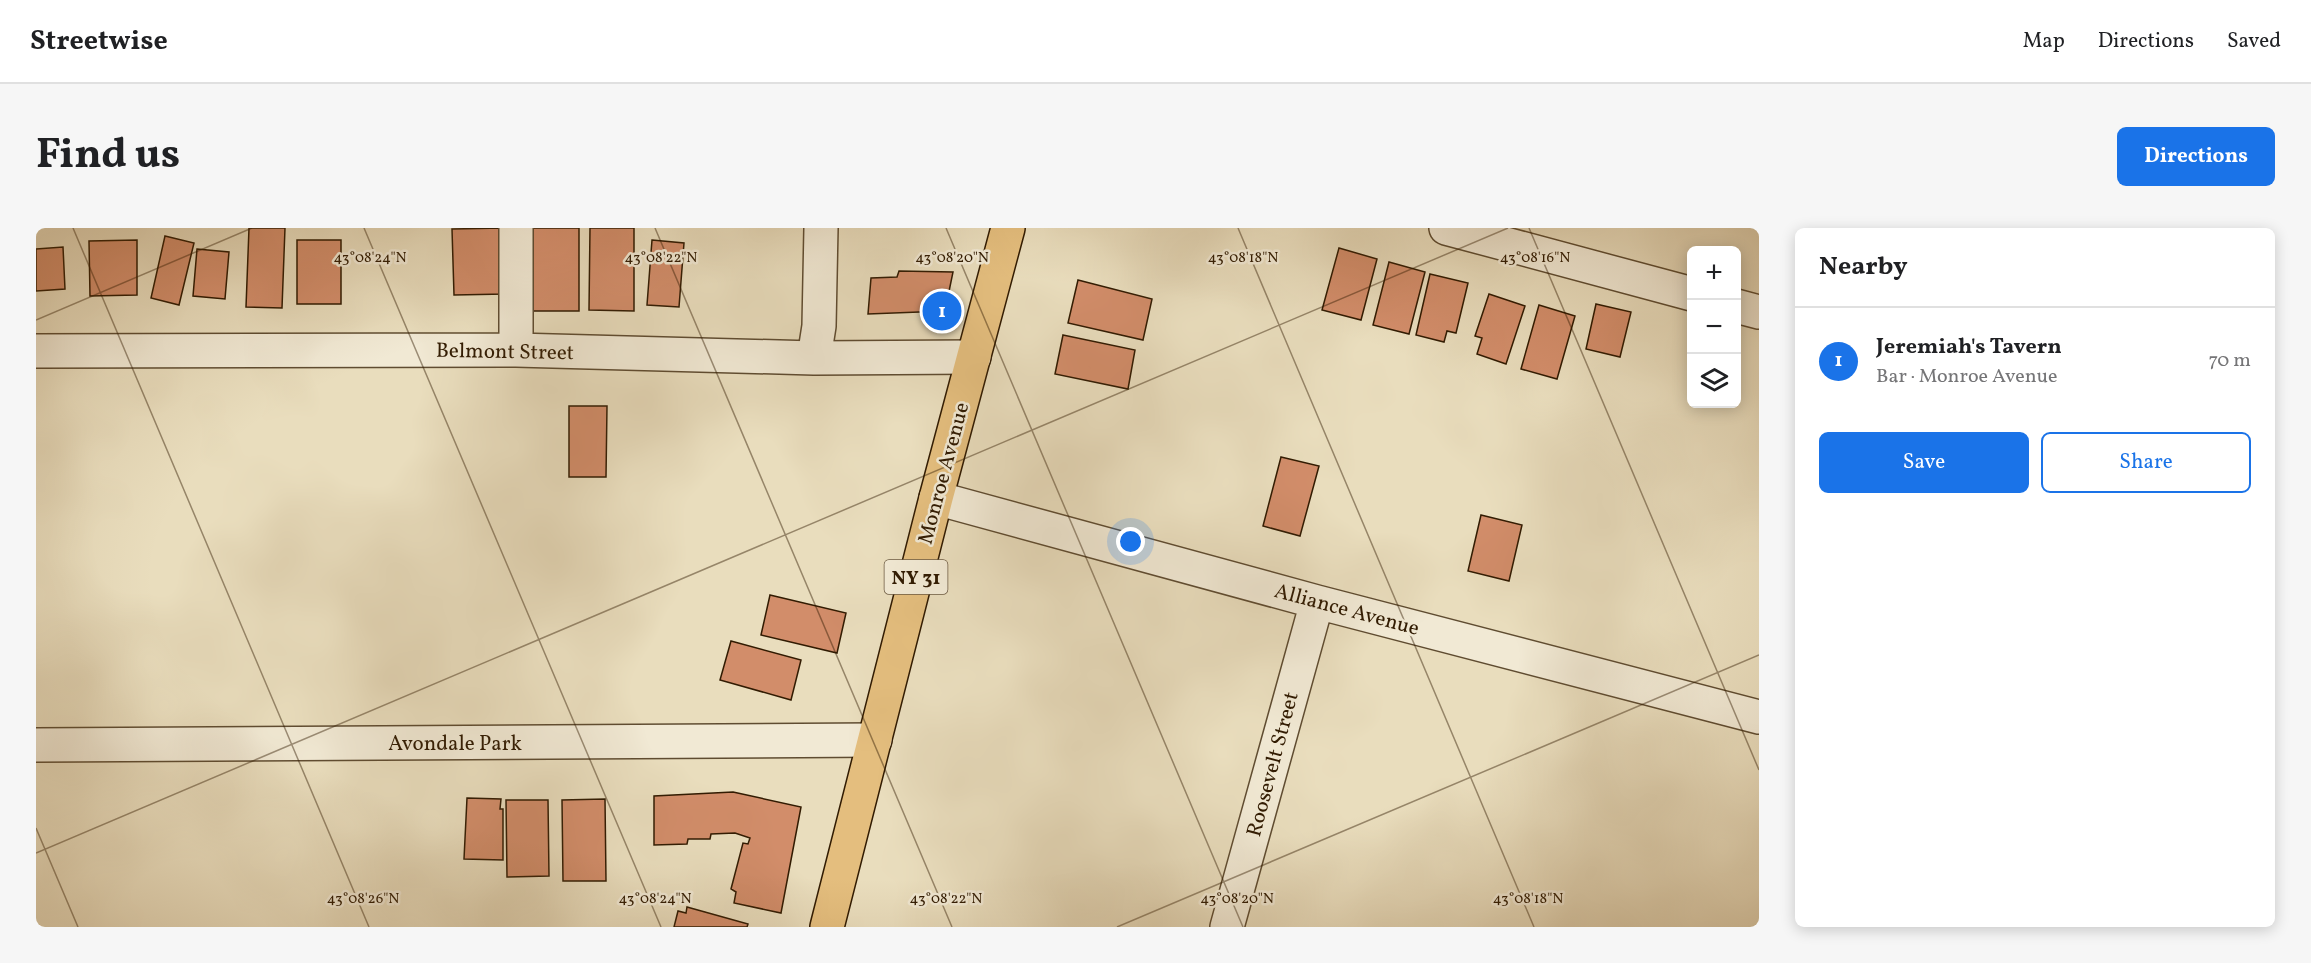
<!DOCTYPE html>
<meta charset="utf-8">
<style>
body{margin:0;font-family:Vollkorn,serif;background:#f6f6f6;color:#202124}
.controls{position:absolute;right:18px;top:18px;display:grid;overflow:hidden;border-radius:9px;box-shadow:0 3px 15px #0003}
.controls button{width:54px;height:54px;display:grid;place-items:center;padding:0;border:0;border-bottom:2px solid #e0e0e0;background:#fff;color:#202124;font:30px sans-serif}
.you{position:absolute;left:1095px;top:314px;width:21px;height:21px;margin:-15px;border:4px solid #fff;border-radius:50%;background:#1a73e8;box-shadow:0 0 0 9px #1a73e833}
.badge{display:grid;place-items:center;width:39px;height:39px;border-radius:50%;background:#1a73e8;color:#fff;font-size:20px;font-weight:700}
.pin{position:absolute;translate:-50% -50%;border:3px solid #fff;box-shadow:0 2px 6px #0006}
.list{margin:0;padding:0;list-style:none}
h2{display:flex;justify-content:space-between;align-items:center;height:78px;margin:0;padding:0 24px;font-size:26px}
h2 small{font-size:20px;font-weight:400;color:#757577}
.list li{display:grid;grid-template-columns:39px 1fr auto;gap:18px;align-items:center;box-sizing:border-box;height:108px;padding:0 24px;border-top:2px solid #e0e0e0}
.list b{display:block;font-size:22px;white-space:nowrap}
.list p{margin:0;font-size:20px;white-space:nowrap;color:#757577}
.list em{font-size:20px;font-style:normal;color:#757577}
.actions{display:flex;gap:12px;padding:18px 24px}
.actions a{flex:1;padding:14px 0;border:2px solid #1a73e8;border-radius:9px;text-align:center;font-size:21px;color:#1a73e8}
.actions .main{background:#1a73e8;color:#fff}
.icon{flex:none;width:33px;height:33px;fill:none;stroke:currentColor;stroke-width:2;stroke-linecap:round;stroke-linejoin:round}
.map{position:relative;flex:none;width:1723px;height:699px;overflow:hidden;border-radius:9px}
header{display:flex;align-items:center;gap:36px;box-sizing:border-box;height:84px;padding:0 30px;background:#fff;border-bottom:2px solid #e0e0e0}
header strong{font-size:28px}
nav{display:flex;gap:33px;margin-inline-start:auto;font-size:21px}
.intro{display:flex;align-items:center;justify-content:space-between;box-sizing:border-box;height:144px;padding:0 36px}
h1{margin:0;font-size:42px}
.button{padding:15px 27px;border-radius:9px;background:#1a73e8;color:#fff;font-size:21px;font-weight:700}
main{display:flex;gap:36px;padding:0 36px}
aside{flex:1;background:#fff;border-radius:9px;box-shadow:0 3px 15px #0003}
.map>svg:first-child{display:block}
.building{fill:#d28d6a;stroke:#311b02;stroke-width:1.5}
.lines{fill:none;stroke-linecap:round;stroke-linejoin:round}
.minor-casing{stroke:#5f4c31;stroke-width:36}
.major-casing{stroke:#311b02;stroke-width:36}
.minor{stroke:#f1e9d4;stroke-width:33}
.major{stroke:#e4be7e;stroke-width:33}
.ticks{fill:none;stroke:#311b02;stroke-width:1.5;stroke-opacity:0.45}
.labels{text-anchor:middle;stroke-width:5;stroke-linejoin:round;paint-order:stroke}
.shield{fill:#f1e9d4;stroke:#6b5941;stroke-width:1.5}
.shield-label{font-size:20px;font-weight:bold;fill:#311b02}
.street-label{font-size:21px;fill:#311b02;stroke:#f1e9d4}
.ticks-label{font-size:15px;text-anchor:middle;fill:#311b02;stroke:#f1e9d4;stroke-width:5;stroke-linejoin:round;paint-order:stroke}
</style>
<header>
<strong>Streetwise</strong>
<nav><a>Map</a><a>Directions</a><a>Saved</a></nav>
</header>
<div class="intro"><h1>Find us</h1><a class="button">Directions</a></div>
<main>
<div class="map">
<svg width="1723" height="699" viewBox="0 0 1723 699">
<rect width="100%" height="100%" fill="#e9ddbd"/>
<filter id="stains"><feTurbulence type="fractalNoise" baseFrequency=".00333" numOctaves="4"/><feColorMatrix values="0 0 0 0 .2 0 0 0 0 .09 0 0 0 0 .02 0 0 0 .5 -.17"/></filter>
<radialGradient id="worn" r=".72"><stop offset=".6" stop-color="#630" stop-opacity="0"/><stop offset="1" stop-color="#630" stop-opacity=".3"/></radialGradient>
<path class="building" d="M213,0H249L246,80L210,79Z
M467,0L469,66L418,67L416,1Z
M497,0H543V83H497Z
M554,0H598V83L553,82Z
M129,8L158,15L143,77L115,70Z
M101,12V67L54,68L53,13Z
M261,12H305V76H261Z
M616,12L648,15L643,79L611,77Z
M27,19L29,61L0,63V21Z
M1303,20L1341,31L1325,92L1286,82Z
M161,21L193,24L189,71L157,68Z
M1353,34L1389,44L1373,106L1337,97Z
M863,43L917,44L909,83L832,86L835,50L861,49Z
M1394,46L1432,55L1420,105L1411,103L1408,114L1380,107Z
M1042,52L1116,71L1107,112L1032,95Z
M1453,66L1489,78L1470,136L1441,126L1446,110L1439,108Z
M1560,76L1595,84L1584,129L1550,121Z
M1503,77L1539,88L1521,151L1485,141Z
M1027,107L1099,122L1092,161L1019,146Z
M533,178H571L570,249H533Z
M1245,229L1283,238L1264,308L1227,298Z
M1445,287L1486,297L1473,353L1432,343Z
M734,367L810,385L801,425L725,407Z
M695,413L765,432L755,472L684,452Z
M697,564L765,579L745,685L698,675L700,664L695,661L707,615L712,616L714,610L699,605L675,606L674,611H652L651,616L618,617V568Z
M431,570L465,571L464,581H467V632L428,631Z
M569,571L570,653H527L526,572Z
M470,572H512L513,648L471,649Z
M651,679L712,696L711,699H638L642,683L650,685Z"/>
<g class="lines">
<g class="minor-casing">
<path id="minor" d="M1410,0L1656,66
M1700,78L1723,84
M480,122V0
M0,123L480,122L778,130L938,129
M778,130L783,98L785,0
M900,270L1281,374L1723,489
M0,517L839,512
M1191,699L1281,374"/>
</g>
<g class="major-casing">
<path id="major" d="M791,699L900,270L972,0"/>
</g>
<use href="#minor" class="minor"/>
<use href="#major" class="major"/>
</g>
<path class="ticks" d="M37,0L333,699M328,0L625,699M619,0L916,699M910,0L1207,699M1202,0L1498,699M1493,0L1723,542M0,92L216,0M0,600L42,699M0,625L1472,0M1081,699L1723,427"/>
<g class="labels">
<rect class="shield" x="848.5" y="332" width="63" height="34" rx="4.5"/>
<g class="shield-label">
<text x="880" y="356">NY 31</text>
</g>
<g class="street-label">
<text transform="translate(469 123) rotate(1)" y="7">Belmont Street</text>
<text transform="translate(907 245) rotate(-75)" y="7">Monroe Avenue</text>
<text transform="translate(1311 381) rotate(15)" y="7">Alliance Avenue</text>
<text x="419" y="522">Avondale Park</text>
<text transform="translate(1236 536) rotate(-75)" y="7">Roosevelt Street</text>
</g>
</g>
<g class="ticks-label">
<text x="334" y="34">43°08'24"N</text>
<text x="625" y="34">43°08'22"N</text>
<text x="916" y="34">43°08'20"N</text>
<text x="1207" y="34">43°08'18"N</text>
<text x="1499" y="34">43°08'16"N</text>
<text x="327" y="675">43°08'26"N</text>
<text x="619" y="675">43°08'24"N</text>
<text x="910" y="675">43°08'22"N</text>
<text x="1201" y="675">43°08'20"N</text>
<text x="1492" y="675">43°08'18"N</text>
</g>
<rect width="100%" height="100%" filter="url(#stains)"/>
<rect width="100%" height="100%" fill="url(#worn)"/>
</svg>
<div class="controls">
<button>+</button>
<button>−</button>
<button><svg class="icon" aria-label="layers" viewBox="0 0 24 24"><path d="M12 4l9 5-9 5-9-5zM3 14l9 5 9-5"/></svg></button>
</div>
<div class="you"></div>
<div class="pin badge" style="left:906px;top:83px">1</div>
</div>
<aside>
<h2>Nearby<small></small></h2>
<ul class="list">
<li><span class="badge">1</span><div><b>Jeremiah's Tavern</b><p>Bar · Monroe Avenue</p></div><em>70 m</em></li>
</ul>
<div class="actions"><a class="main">Save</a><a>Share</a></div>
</aside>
</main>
